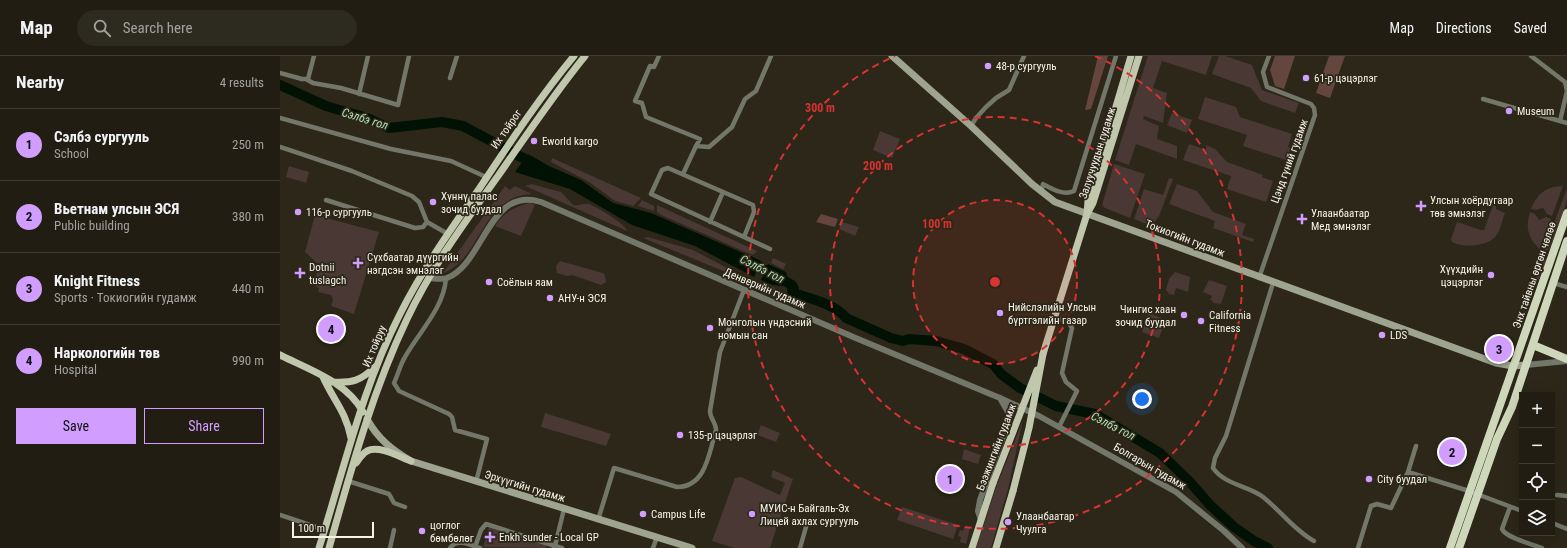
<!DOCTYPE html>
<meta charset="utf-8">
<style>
body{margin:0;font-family:"Roboto Condensed",sans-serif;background:#2d2a20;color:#f1f3f6}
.controls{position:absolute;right:12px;bottom:12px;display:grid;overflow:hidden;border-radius:0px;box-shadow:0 4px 16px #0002}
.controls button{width:36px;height:36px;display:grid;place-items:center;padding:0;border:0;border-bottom:1px solid #3e3b32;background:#211d12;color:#f1f3f6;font:20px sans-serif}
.scale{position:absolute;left:12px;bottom:10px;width:82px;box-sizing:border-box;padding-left:4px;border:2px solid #f6f3e9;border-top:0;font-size:11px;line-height:14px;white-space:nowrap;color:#f6f3e9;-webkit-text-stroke:3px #2c2718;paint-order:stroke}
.you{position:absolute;left:862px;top:343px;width:14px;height:14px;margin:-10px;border:3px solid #fff;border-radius:50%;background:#1a73e8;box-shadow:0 0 0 6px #1a73e833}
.badge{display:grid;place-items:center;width:26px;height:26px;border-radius:50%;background:#d19dfe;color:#111;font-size:13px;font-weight:700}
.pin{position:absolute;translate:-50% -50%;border:2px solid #fff;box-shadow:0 1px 4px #0006}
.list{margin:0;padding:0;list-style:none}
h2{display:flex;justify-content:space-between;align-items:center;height:52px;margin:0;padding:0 16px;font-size:17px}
h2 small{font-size:13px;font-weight:400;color:#a2a29f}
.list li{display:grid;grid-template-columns:26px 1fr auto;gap:12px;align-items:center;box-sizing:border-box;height:72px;padding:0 16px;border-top:1px solid #3e3b32}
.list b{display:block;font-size:15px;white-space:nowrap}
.list p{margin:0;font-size:13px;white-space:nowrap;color:#a2a29f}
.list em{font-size:13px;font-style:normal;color:#a2a29f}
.actions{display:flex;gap:8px;padding:12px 16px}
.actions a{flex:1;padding:9px 0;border:1px solid #d19dfe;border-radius:0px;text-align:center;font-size:14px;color:#d19dfe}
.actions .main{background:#d19dfe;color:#111}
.icon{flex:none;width:22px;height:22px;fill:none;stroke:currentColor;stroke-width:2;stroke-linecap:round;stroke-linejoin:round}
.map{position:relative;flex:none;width:1287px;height:492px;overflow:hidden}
header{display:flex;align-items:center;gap:24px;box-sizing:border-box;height:56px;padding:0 20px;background:#211d12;border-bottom:1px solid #3e3b32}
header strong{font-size:19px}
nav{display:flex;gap:22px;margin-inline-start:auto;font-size:14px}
.search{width:280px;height:36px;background:#2d2a20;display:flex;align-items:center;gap:10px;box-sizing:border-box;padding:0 14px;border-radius:22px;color:#a2a29f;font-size:15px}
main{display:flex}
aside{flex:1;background:#211d12}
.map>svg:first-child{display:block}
.green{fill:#493834}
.forest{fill:#64463f}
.water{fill:#011204}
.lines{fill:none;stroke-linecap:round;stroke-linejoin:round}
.river{stroke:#011204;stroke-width:10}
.minor{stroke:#73776a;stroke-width:4.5}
.tertiary{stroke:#73776a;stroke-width:6}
.secondary{stroke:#9ea490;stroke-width:7}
.primary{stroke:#c0c7ad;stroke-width:7}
.trunk{stroke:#cfd7ba;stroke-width:8}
.primary-bridge{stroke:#c0c7ad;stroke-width:7}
.ring{fill:none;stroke:#d83232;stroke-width:2;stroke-dasharray:7 5}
.poi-dot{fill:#d19dfe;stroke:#2c2718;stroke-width:1.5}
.labels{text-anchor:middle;stroke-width:3.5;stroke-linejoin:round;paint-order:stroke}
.poi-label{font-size:11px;fill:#f6f3e9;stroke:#2c2718;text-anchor:start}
.street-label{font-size:11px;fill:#f6f3e9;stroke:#2c2718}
.water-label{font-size:12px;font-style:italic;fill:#aeddb5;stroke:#2c2718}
.centre{fill:#d83232;stroke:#2c2718;stroke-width:2}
.ring-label{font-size:12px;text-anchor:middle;font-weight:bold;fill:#d83232;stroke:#2c2718;stroke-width:3.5;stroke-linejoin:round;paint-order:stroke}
</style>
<header>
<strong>Map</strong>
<div class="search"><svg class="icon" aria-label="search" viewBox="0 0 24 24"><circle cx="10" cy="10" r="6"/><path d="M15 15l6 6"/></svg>Search here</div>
<nav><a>Map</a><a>Directions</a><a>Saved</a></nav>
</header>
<main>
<aside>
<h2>Nearby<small>4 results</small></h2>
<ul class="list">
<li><span class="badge">1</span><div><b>Сэлбэ сургууль</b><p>School</p></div><em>250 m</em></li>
<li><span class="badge">2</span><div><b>Вьетнам улсын ЭСЯ</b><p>Public building</p></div><em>380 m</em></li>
<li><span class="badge">3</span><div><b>Knight Fitness</b><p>Sports · Токиогийн гудамж</p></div><em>440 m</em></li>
<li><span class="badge">4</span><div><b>Наркологийн төв</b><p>Hospital</p></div><em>990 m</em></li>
</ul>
<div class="actions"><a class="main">Save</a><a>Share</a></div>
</aside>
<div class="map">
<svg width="1287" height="492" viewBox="0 0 1287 492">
<rect width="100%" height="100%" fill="#2c2718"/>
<path class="green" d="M868,0H932L926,19L882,5L873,32L887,37L883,67L864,60L863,63L879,70L877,83L897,90V103L856,88L849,109L835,104Z
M939,0H945L972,9L982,34L1019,47L1015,57L981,45L971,32L932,18Z
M925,41L956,51L960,61L1012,78L1008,91L1013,93L1009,105L963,90L967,79L918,63Z
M892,57L912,64L907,77L887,69Z
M600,75L620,83L612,102L593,94Z
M909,88L926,94V89L935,93L947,106L983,119L982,121L993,125L986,146L947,133L951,120L903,104Z
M272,102L361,142L353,150L335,145L309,126L271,106Z
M834,108L865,118L850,162L825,152L822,149Z
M9,110L29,116L26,127L6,121Z
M889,122L893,123L879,160L872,170L854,163L864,133L883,139Z
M251,128L281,136L293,149C299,150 304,147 309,148C317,151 346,168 347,175L245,130Z
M897,128L917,135L933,156L966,168L962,179L974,183L973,186L933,172L935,165L889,148Z
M225,130L230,134L235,130L252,138C201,140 202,203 163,217Z
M1283,130L1272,160L1267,158L1263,152L1256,154L1251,153C1258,137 1265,131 1283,130Z
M1287,132V145L1270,192L1266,195L1264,194Z
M362,144L374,150V155L358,150Z
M249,147L255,149L241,180L215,170C223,157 234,151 249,147Z
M377,149L477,195L473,199L470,198L381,159L377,156Z
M1213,149L1216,150V153L1225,157C1222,164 1221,174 1216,180C1207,191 1183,192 1172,186L1171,183L1177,166L1201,174H1204Z
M1250,156L1255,158L1259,164L1266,161L1271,163L1260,193C1248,183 1245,171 1250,156Z
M35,159L99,176L74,258L51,250L53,243L51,239L38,236L39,232L32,229L40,210L25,196Z
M562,166L579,171L575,180L559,173Z
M368,181L413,194L464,221L465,224L363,182Z
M1264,198L1267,204L1255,232H1252Z
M493,202L506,208L503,213L491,207Z
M280,205L323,217L325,219L326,226L321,229L292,219L288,220L277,217L276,210Z
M895,216L910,221L908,236L896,232L894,239L889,238L886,234L889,223Z
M929,224L947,230L941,248L933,247V245L930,244L932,240L923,236Z
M482,227L495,232L493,237L480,232Z
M869,257L886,264L879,282L862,276Z
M265,357L331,378L326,390L261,371Z
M743,364L728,433L711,492H696L717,429Z
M481,369L500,377L496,386L477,379Z
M684,393L701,399L698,408L682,403Z
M493,414L513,423L490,492H454L432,485L455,422L461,421L500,439L505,427L491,421Z
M622,451L678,469L673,483L617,464Z
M209,471L267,489L266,492L203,491Z
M684,471L690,473L686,488L680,486L681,481L678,480L680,474L683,475Z"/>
<path class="forest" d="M818,0H828L811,53L805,54Z
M995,0H1015L1004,33L995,30L990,14Z
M1049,0H1065L1050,42L1036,37Z
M541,158L558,163L555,171L536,166Z"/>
<path class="water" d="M248,98L269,110L301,124L333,147L371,157L481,205L474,221L415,190L352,169L290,133L235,116Z
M488,208L506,216L507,221L514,231L493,229L481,224Z"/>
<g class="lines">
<path class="river" d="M0,29L46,50L87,62L109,72L162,66L183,70L256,109
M468,204L512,229L514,233L512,234L513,237C528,242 556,248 566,262L611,282L623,285L629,283L656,285L684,293L713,308L721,318L740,332L776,350L815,358L880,397L909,425L930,449L954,471L974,485L988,492"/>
<path class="minor" d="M379,0L374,11L370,10L355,45L362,47L366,61L420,83L416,90
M1251,0L1285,26L1287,35L1280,65L1287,67
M0,17L22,23H28L34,0
M170,22L177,0
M26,23L33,27L61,32L118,49L129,0
M79,38L88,0
M1203,43L1280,65
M0,62L111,93L171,105L206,121
M691,70L696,62L706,51L716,42L729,34L744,0
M0,91L72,115L132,140L139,146L147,166L168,178
M403,118L416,90L429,91L452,71L465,43L476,35L491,0
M761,136L763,128C772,133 784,140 794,135L836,0
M46,144L135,172L143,171L147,166
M430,166L443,136
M464,181L474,156L473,149L388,112L382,114L371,138L490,193
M166,222C164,252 139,276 125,301C120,309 118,319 114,327L119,335L169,358L172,361L175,374L207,383L196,426
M979,222L1035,59L1034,52L1031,48L987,31L983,16L989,0
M993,227L946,380L935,402L933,412C945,429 969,430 983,441C1001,455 1014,474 1034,485
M1273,227L1287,231
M775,263L787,264L792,272L782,317L786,326L797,335L779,371
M1136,390L1128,416L1189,435L1242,455
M68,425L109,438L114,447L125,451
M1277,439L1287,440
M1230,451L1222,473C1226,482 1252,488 1262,492
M0,459L45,474
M318,464L334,412L397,431C426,431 429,397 436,374C436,366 430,363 430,355L440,296L464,234
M1272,467L1287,473
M195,491L201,474L206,468L275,490L274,492
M110,492L114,474
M170,492C177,482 190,489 200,492
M282,492L275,490L284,453
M373,492L377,481
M520,492L526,471
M1078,492L1091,450L1097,448L1111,452L1128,416"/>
<path class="tertiary" d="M148,222C154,222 161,224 167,222C204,208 209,129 261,146L578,283L720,342L759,360L896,436L944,475L962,492
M1246,309L1287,305
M701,464L698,455L700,444L728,367V356L720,342"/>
<path class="secondary" d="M612,0L691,70L752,128L775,146L1216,307L1233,310L1246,309
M87,363C98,383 112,394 131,405L412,492"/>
<path class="primary" d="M808,156L813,147L859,0
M763,298L807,158L808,145L851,0
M0,299C28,313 67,326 83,356
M43,321C54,345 66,356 71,382
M52,326C73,327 80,325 95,311
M76,407C79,403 82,398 87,395C99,389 120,401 131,405
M39,492C64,413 82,332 120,258C142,214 171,173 199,133C229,88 259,42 294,0
M49,492C71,414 92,336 127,263C151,212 185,166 218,120C246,80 274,38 305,0
M692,492L713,427
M716,492L733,435"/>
<path class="trunk" d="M1253,289L1287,303
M1170,492L1287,157
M1179,492L1217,383L1232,351L1287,185"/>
<path class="primary-bridge" d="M713,427L757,314
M733,435L749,372L763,298"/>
</g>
<circle cx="715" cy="226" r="82" fill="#d83232" fill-opacity=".12"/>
<g class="ring">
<circle cx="715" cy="226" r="82"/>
<circle cx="715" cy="226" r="165"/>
<path d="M815 0A247 247 0 1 1 615 0"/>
</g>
<g class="poi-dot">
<circle cx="708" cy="10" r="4"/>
<circle cx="1026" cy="22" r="4"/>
<circle cx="1229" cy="55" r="4"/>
<circle cx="254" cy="85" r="4"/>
<circle cx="153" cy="146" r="4"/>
<path d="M1139 144h4v4h4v4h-4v4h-4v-4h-4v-4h4z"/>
<circle cx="18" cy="156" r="4"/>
<path d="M1020 157h4v4h4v4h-4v4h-4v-4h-4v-4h4z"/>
<path d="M76 201h4v4h4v4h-4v4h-4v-4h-4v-4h4z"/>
<path d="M18 211h4v4h4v4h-4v4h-4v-4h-4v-4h4z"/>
<circle cx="1211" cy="219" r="4"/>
<circle cx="209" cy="226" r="4"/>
<circle cx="270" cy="242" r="4"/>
<circle cx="720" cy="257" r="4"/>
<circle cx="904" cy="259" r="4"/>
<circle cx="921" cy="265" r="4"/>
<circle cx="430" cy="272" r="4"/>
<circle cx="1102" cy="279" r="4"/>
<circle cx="400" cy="379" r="4"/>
<circle cx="1089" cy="423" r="4"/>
<circle cx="363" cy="458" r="4"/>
<circle cx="472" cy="458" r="4"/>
<circle cx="728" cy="466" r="4"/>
<circle cx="142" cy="475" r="4"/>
<path d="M208 475h4v4h4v4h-4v4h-4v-4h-4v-4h4z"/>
</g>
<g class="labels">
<g class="poi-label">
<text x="716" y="14">48-р сургууль</text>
<text x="1034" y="26">61-р цэцэрлэг</text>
<text x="1237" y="59">Museum</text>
<text x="262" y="89">Eworld kargo</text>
<text x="161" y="144">Хүннү палас<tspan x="161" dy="13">зочид буудал</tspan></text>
<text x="1150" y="148">Улсын хоёрдугаар<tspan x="1150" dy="13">төв эмнэлэг</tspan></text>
<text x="26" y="160">116-р сургууль</text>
<text x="1031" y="161">Улаанбаатар<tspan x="1031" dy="13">Мед эмнэлэг</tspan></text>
<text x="87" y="205">Сүхбаатар дүүргийн<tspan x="87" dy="13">нэгдсэн эмнэлэг</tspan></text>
<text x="29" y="215">Dotnii<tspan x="29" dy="13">tuslagch</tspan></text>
<text x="1203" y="217" text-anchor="end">Хүүхдийн<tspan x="1203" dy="13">цэцэрлэг</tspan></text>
<text x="217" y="230">Соёлын яам</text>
<text x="278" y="246">АНУ-н ЭСЯ</text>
<text x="728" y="255">Нийслэлийн Улсын<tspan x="728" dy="13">бүртгэлийн газар</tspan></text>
<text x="896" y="257" text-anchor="end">Чингис хаан<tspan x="896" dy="13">зочид буудал</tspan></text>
<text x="929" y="263">California<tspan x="929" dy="13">Fitness</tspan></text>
<text x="438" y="270">Монголын үндэсний<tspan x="438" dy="13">номын сан</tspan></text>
<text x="1110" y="283">LDS</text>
<text x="408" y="383">135-р цэцэрлэг</text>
<text x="1097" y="427">City буудал</text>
<text x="480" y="456">МУИС-н Байгаль-Эх<tspan x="480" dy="13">Лицей ахлах сургууль</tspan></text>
<text x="371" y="462">Campus Life</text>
<text x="736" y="464">Улаанбаатар<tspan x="736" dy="13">Чуулга</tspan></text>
<text x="150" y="473">цоглог<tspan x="150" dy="13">бөмбөлөг</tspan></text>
<text x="219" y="485">Enkh sunder - Local GP</text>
</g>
<g class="street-label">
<text transform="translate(226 73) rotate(-55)" y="4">Их тойрог</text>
<text transform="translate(817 97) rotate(-72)" y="4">Залуучуудын гудамж</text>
<text transform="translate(1009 105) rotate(-70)" y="4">Цэнд гүний гудамж</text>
<text transform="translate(905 182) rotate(21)" y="4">Токиогийн гудамж</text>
<text transform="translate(1254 219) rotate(-71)" y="4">Энх тайвны өргөн чөлөө</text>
<text transform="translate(485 232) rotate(23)" y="4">Денверийн гудамж</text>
<text transform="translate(94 290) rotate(-67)" y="4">Их тойруу</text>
<text transform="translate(716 391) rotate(-69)" y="4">Бээжингийн гудамж</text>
<text transform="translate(870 410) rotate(30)" y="4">Болгарын гудамж</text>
<text transform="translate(245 430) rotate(17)" y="4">Эрхүүгийн гудамж</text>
</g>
<g class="water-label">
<text transform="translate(85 63) rotate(17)" y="4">Сэлбэ гол</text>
<text transform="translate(482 213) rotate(27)" y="4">Сэлбэ гол</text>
<text transform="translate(833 370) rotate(27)" y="4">Сэлбэ гол</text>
</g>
</g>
<circle cx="715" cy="226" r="6" class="centre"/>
<g class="ring-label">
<text x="540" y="56">300 m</text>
<text x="598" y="114">200 m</text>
<text x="657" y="172">100 m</text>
</g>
</svg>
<div class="controls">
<button>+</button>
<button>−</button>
<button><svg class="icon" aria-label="locate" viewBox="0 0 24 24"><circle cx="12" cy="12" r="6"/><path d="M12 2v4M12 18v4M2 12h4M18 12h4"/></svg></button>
<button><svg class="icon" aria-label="layers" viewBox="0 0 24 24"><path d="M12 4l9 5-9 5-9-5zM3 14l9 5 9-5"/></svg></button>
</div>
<div class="scale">100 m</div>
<div class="you"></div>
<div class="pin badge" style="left:670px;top:423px">1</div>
<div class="pin badge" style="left:1172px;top:396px">2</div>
<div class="pin badge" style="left:1219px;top:293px">3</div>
<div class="pin badge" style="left:51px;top:273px">4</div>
</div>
</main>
